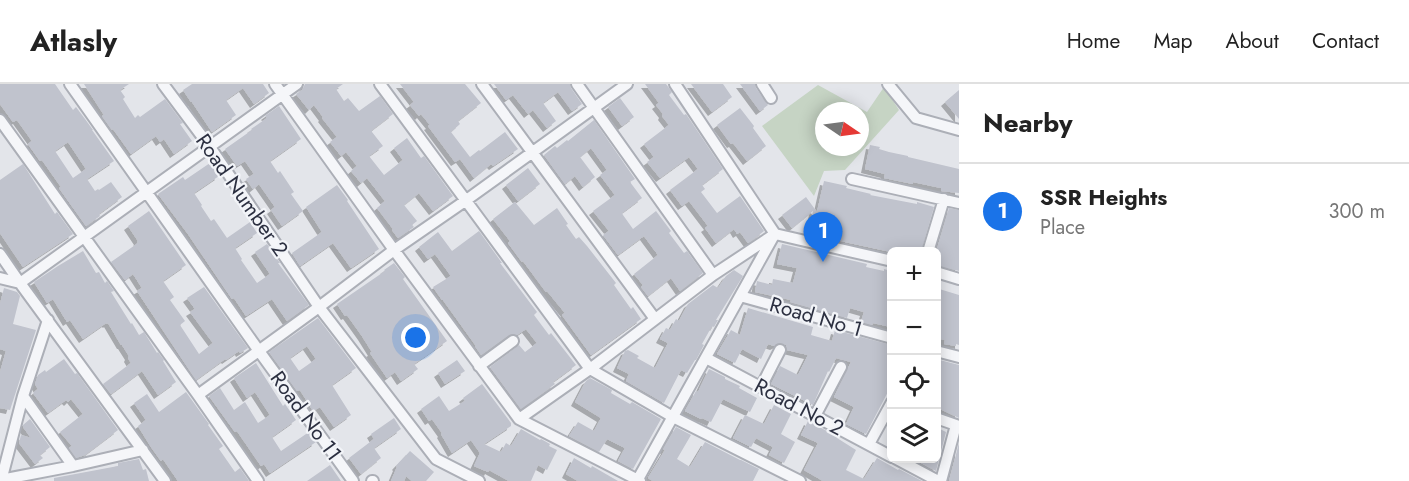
<!DOCTYPE html>
<meta charset="utf-8">
<style>
body{margin:0;font-family:Jost,sans-serif;background:#f6f6f6;color:#222}
.controls{position:absolute;right:18px;bottom:18px;display:grid;overflow:hidden;border-radius:9px;box-shadow:0 3px 15px #0003}
.controls button{width:54px;height:54px;display:grid;place-items:center;padding:0;border:0;border-bottom:2px solid #e0e0e0;background:#fff;color:#222;font:30px sans-serif}
.compass{position:absolute;left:815px;top:18px;width:54px;height:54px;border-radius:50%;background:#fff;box-shadow:0 3px 15px #0003;rotate:103deg}
.you{position:absolute;left:416px;top:254px;width:21px;height:21px;margin:-15px;border:4px solid #fff;border-radius:50%;background:#1a73e8;box-shadow:0 0 0 9px #1a73e833}
.badge{display:grid;place-items:center;width:39px;height:39px;border-radius:50%;background:#1a73e8;color:#fff;font-size:20px;font-weight:700}
.pin{position:absolute;translate:-50% -50px;filter:drop-shadow(0 2px 3px #0008)}
.pin::after{content:'';position:absolute;top:32px;width:21px;height:18px;background:inherit;clip-path:polygon(0 0,100% 0,50% 100%)}
.list{margin:0;padding:0;list-style:none}
h2{display:flex;justify-content:space-between;align-items:center;height:78px;margin:0;padding:0 24px;font-size:26px}
h2 small{font-size:20px;font-weight:400;color:#767676}
.list li{display:grid;grid-template-columns:39px 1fr auto;gap:18px;align-items:center;box-sizing:border-box;height:96px;padding:0 24px;border-top:2px solid #e0e0e0}
.list b{display:block;font-size:22px;white-space:nowrap}
.list p{margin:0;font-size:20px;white-space:nowrap;color:#767676}
.list em{font-size:20px;font-style:normal;color:#767676}
.icon{flex:none;width:33px;height:33px;fill:none;stroke:currentColor;stroke-width:2;stroke-linecap:round;stroke-linejoin:round}
.map{position:relative;flex:none;width:959px;height:397px;overflow:hidden}
header{display:flex;align-items:center;gap:36px;box-sizing:border-box;height:84px;padding:0 30px;background:#fff;border-bottom:2px solid #e0e0e0}
header strong{font-size:28px}
nav{display:flex;gap:33px;margin-inline-start:auto;font-size:21px}
main{display:flex}
aside{flex:1;background:#fff}
.map>svg:first-child{display:block}
.green{fill:#c6d4c4;fill-rule:evenodd}
.building{fill:#c0c3cd;fill-rule:evenodd;filter:url(#shadow)}
.lines{fill:none;stroke-linecap:round;stroke-linejoin:round}
.street-casing{stroke:#acafb7;stroke-width:14}
.street{stroke:#f5f6f9;stroke-width:10}
.labels{text-anchor:middle;stroke-width:4.5;stroke-linejoin:round;paint-order:stroke}
.street-label{font-size:21px;fill:#2c3041;stroke:#f2f4f8}
</style>
<header>
<strong>Atlasly</strong>
<nav><a>Home</a><a>Map</a><a>About</a><a>Contact</a></nav>
</header>
<main>
<div class="map">
<svg width="959" height="397" viewBox="0 0 959 397">
<defs>
<filter id="shadow"><feDropShadow dx="-4" dy="4" stdDeviation="0" flood-color="#0004"/></filter>
</defs>
<rect width="100%" height="100%" fill="#e3e5ea"/>
<path class="green" d="M818,1L867,28L884,3L899,26L845,86L824,87L814,112L762,42ZM824,27H860V63H824Z"/>
<path class="building" d="M0,0H55L73,26L76,23L85,35L93,46H92L114,77L87,95L95,107L98,105L99,106L111,98L122,113L99,130L100,132L86,142L59,104L61,103L42,76L40,77L28,60L32,57L17,36L13,38L0,20ZM68,58L86,85L73,94L55,67Z
M84,0H129L120,6L125,13L123,15L135,34L138,31L140,33L165,15L183,39L180,40L192,57L174,70L164,55L160,58L156,52L131,70L113,45L112,46L102,32L104,31Z
M192,0H263L269,9L254,20L243,4L226,16L236,31L212,48L192,18H191L183,6Z
M305,0H343L336,5L344,17L348,14L359,27L380,12L393,30L372,46V48L383,62L369,72L384,91L403,76L394,64L407,54L421,74L424,72L453,112L433,127L419,109L404,121L417,137L412,141L414,143L398,154L392,146L393,145L377,124L385,117L367,94L361,99L351,87L357,82L346,68L341,72L330,58L337,53L322,34L323,33L314,21L309,26L296,10L302,6Z
M400,0H465L481,19L458,37L460,40L451,48L470,73L479,66L480,67L505,48L518,65L493,82L491,80L474,94L460,75L455,78L428,42L430,41L421,30L419,32L410,21L414,18Z
M494,0H570L571,4L582,20L572,27L558,8L543,19L556,37L547,44L533,26L528,30L513,11L506,16Z
M645,0H666L672,8L669,11L684,31L686,30L723,85L702,101L705,105L701,108L717,129L740,112L764,147L750,158L748,159L740,148L737,150L734,145L716,159L705,144L708,142L689,117L682,122L670,106L698,85L689,73L660,94L647,78L654,73L644,60L669,41L662,32L663,30L656,21L659,19Z
M691,0H723L732,13L712,28Z
M740,0H755L756,4L768,21L760,27Z
M959,6V35L945,18Z
M620,14L634,33L622,42L608,23Z
M279,22L301,55L270,77L278,89L280,87L294,108L291,110L303,127L282,142L271,126L275,123L259,100L253,105L246,95L254,90L245,77L237,82L225,65L252,46L251,45L267,34L265,32Z
M740,24L754,42L753,44L766,62L747,77L733,59L731,60L717,41Z
M594,36L635,95L630,98L642,114L622,129L623,131L633,145L656,127L671,147L669,149L684,169L687,167L703,189L680,207L671,194L648,212L641,203L643,201L634,190L658,171L644,152L618,171L603,151L609,147L593,127L615,111L600,91L607,86L591,64L580,73L595,93L583,103L575,92L565,100L544,71L555,62L557,64L567,56L568,57Z
M870,61L880,63L879,65L889,68L908,72V73L959,85V109L941,107V104L913,98V100L884,94L885,90L865,85Z
M210,79L219,92L194,109L202,121L201,122L211,137L214,135L227,154L250,138L257,149L235,164L242,175L241,176L257,199L270,190L255,168L267,160L280,179H278L309,221L287,237L272,215L246,232L234,214L232,215L188,150L158,110L183,93L185,96Z
M23,80L55,130L57,128L73,150L23,183L0,149V96Z
M528,84L540,100L518,117L506,101Z
M824,97L847,102L846,104L871,110L870,111L917,120V118L934,123L921,168H891L808,150L813,127L792,144L782,131L806,113L817,128Z
M337,101L348,116L347,117L379,165L351,184L333,159L300,182L292,169L322,148L306,123Z
M515,118L534,141L557,124L568,140L566,141L576,155L579,153L587,162L616,199L614,201L631,225L633,223L641,235L591,271L562,231L565,229L547,207L546,208L523,177L522,178L508,159L510,157L493,135Z
M949,124L959,126V187L936,181V168Z
M149,127L186,181L163,197L174,213L170,216L185,237L180,241L199,270L213,259L190,228L195,225L187,214L204,203L248,264L240,269L239,267L226,276L225,275L196,296L137,207L142,204L133,190L125,196L111,178L138,159L137,158L138,157L128,142Z
M479,147L502,179H500L537,228L534,231L549,251L551,249L576,281L553,298L555,300L521,325L490,283L519,261L525,268L537,259L526,245L517,251L513,250L509,251L481,271L475,262H476L443,216H442L433,203L451,192L435,170L428,175L419,163L438,148L452,167Z
M782,160L867,180L866,183L884,187V185L891,187V211L887,231L891,232V243L873,239L872,241L861,238L864,228L850,224L847,234L790,218L791,216L755,208L757,197L772,201L773,195L793,199L797,184L777,180Z
M83,167L96,189L99,188L105,199L107,197L114,207L111,208L131,240L132,239L139,251L144,248L157,269L158,268L164,276L163,277L176,298L158,311L142,287L111,310L103,300L131,279L128,274L129,272L122,261H121L108,239L107,240L106,239L83,255L70,236L67,238L53,215L47,219L34,198L58,182Z
M394,179L405,193L403,195L447,257L414,280L418,285L401,297L395,288L387,294L370,269L372,268L362,252L347,231L345,232L337,220L385,187L384,186Z
M734,186L743,192L716,236H718L714,243L712,242L702,260L704,261L696,276H695L687,289L681,286L664,319L626,297L629,290L617,284L625,267L628,266L639,272L637,274L655,284L668,259L660,255L666,244L670,246L676,235L679,237L688,220L713,201L718,204L726,192Z
M4,204L17,208L20,212L13,240L36,246L10,326L0,324V288L6,267L0,265V220Z
M936,204L959,211V261L956,260V262L944,260L945,256L936,254Z
M748,224L813,243L811,251L832,257L835,246L891,261V302L866,350L846,340L854,323L834,313L851,278L836,274L829,288L828,287L813,321L771,300L780,282L798,291L808,271L787,266L786,261L780,259L774,262L768,260L761,275L742,265L735,279L717,270L731,246L740,251Z
M318,234L356,284L332,301L351,331L334,343L320,323L313,327L300,306L297,307L269,268ZM307,262L316,275L299,287L290,274Z
M64,275L75,290L77,289L118,346L85,371L76,374L69,364L72,362L60,348L83,330L71,315L68,318L66,316L48,329L33,309L38,305L35,300L38,291L45,286L46,288Z
M936,275L959,281V334L936,323Z
M457,276L465,287L445,300L438,289Z
M256,279L283,322L285,320L296,336L272,353L281,367L309,348L316,358L270,389L264,380L261,382L237,347L235,348L209,312L220,304L234,326L245,318L258,339L270,331L255,308L247,314L234,294Z
M709,285L725,293V295L740,302L739,304L757,314L750,328L723,315L711,338L702,334L701,335L685,327L696,307L698,308Z
M590,294L612,306L611,309L630,320L632,318L661,335L633,385L618,377L625,364L607,355L599,368L569,352L578,338L594,347L601,334L575,318L586,297Z
M482,300L511,339V342L484,360L501,368L506,359L511,362L521,345L540,356L541,355L550,360L549,362L557,366L547,386L538,381L531,397H509L489,386L488,388L474,382L480,369L471,356L452,369L441,350L442,349L432,335L429,337L421,325L439,312L449,327L465,317L463,314Z
M186,308L209,340L208,341L223,362L219,365L235,388L240,384L249,397H178L163,375L161,377L151,363L138,342L146,336L134,319L147,310L159,328Z
M774,321L791,330L781,350L795,358L784,379L769,371L773,363L756,354L751,363L733,354L745,331L764,340Z
M394,334L401,345L374,364L381,374L361,390L349,374L374,355L371,350Z
M30,335L50,363L40,371L43,374L35,380L19,359L21,351L31,354L23,343V341Z
M808,337L838,353L837,354L856,366L846,386L864,395L877,374L898,386L899,385L922,397H823L818,394L804,386L818,359L801,351Z
M676,343L691,351L677,375L690,383L705,358L740,376H741L759,385L753,397H653L648,394L665,366L663,365Z
M936,343L946,348L936,387L921,379L923,375H936Z
M959,359V397H949Z
M410,367L434,388L426,397H412L406,392L404,397H391L397,383L396,382Z
M574,374L591,384L592,382L618,397H578L566,390Z
M139,375L143,386L146,385L149,397H54V394L118,382V379Z
M330,381L341,397H307Z"/>
<g class="lines">
<g class="street-casing">
<path id="street" d="M70,0L259,267L353,397
M163,0L210,63L319,223L436,375L479,397
M275,0L394,166L519,335L640,397
M380,0L590,285L673,333L800,397
M482,0L655,235
M577,0L713,191
M675,0L775,150
M762,0L771,14
M888,0L916,34L959,46
M0,36L198,311L258,397
M852,95L959,119
M928,168L944,115
M0,170L20,199L165,397
M936,188L959,195
M0,194L20,199L297,0
M740,212L892,254
M936,267L959,273
M706,274L892,373
M479,282L513,257
M761,303L780,266
M198,311L319,223L394,166L465,117L627,0
M23,312L73,382
M815,332L841,283
M936,334L959,342
M519,335L590,285L713,191L775,150L892,177
M869,360L892,318
M895,374L938,397
M0,396L73,382L143,366
M1,397L23,312L48,236
M372,397H373
M637,397L773,153
M941,397L956,341"/>
</g>
<use href="#street" class="street"/>
</g>
<g class="labels">
<g class="street-label">
<text transform="translate(242 111) rotate(55)" y="7">Road Number 2</text>
<text transform="translate(816 233) rotate(16)" y="7">Road No 1</text>
<text transform="translate(799 323) rotate(28)" y="7">Road No 2</text>
<text transform="translate(306 332) rotate(54)" y="7">Road No 11</text>
</g>
</g>
</svg>
<div class="controls">
<button>+</button>
<button>−</button>
<button><svg class="icon" aria-label="locate" viewBox="0 0 24 24"><circle cx="12" cy="12" r="6"/><path d="M12 2v4M12 18v4M2 12h4M18 12h4"/></svg></button>
<button><svg class="icon" aria-label="layers" viewBox="0 0 24 24"><path d="M12 4l9 5-9 5-9-5zM3 14l9 5 9-5"/></svg></button>
</div>
<svg class="compass" viewBox="-18 -18 36 36"><path d="M0-13l5 13h-10z" fill="#e53935"/><path d="M0 13l5-13h-10z" fill="#767676"/></svg>
<div class="you"></div>
<div class="pin badge" style="left:823px;top:178px">1</div>
</div>
<aside>
<h2>Nearby<small></small></h2>
<ul class="list">
<li><span class="badge">1</span><div><b>SSR Heights</b><p>Place</p></div><em>300 m</em></li>
</ul>
</aside>
</main>
